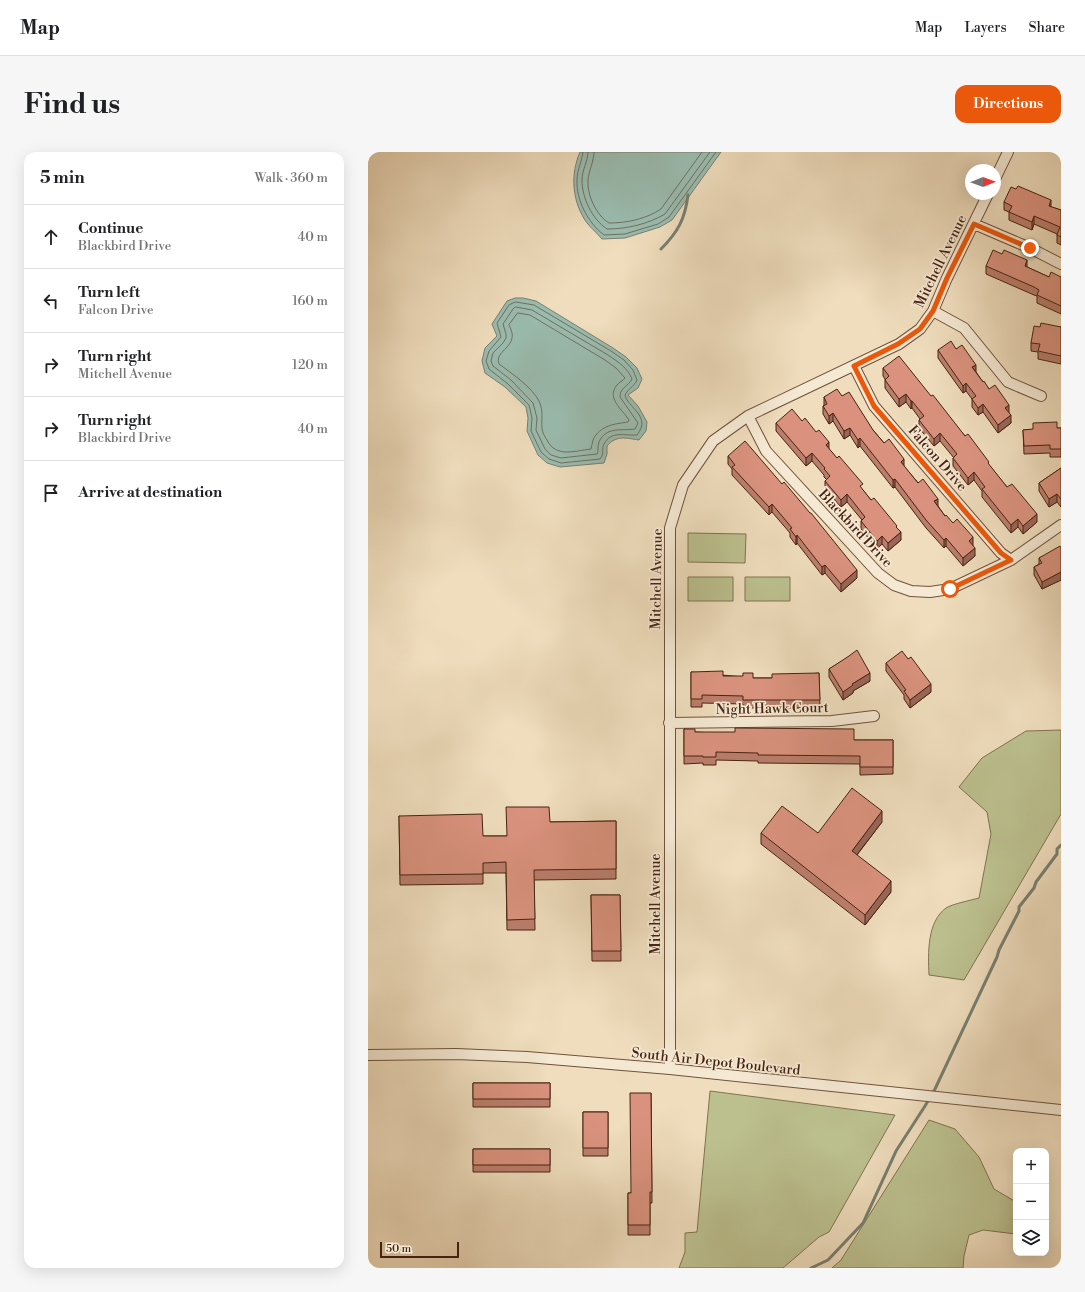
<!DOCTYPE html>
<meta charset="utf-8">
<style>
body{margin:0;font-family:"Libre Bodoni",serif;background:#f6f6f6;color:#202124}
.controls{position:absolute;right:12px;bottom:12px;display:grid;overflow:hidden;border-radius:8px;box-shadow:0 4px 16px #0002}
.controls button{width:36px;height:36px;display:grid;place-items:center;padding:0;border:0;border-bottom:1px solid #e0e0e0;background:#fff;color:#202124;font:20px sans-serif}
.compass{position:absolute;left:597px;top:12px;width:36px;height:36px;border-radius:50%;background:#fff;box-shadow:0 4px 16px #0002;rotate:89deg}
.scale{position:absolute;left:12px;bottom:10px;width:79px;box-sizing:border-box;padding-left:4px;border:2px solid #462311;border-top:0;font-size:11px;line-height:14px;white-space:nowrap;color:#462311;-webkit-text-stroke:3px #f5e9d4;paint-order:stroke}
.stop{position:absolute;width:12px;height:12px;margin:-9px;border:3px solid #ea580c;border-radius:50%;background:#fff}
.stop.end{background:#ea580c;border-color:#fff;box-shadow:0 1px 4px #0008}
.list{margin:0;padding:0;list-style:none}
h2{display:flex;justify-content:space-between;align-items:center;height:52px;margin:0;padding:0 16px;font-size:17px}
h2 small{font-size:13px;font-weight:400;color:#757577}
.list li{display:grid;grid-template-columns:26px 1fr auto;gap:12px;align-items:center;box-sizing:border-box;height:64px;padding:0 16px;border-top:1px solid #e0e0e0}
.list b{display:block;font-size:15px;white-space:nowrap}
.list p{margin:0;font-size:13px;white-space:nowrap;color:#757577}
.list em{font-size:13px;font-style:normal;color:#757577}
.icon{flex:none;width:22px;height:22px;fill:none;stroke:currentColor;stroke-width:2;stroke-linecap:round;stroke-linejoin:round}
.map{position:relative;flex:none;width:693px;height:1116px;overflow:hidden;border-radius:12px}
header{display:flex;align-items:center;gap:24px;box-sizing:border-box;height:56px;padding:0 20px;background:#fff;border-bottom:1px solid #e0e0e0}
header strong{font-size:19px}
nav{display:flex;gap:22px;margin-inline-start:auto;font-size:14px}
.intro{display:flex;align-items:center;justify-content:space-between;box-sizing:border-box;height:96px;padding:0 24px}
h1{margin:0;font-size:28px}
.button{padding:10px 18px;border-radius:12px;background:#ea580c;color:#fff;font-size:14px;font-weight:700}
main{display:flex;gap:24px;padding:0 24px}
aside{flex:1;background:#fff;border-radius:12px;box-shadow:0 4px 16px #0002}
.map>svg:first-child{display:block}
.green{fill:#bcc08f;stroke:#817250}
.water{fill:#9abcaf;stroke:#787f70}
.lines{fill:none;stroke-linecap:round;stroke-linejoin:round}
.shore{stroke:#707060;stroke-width:1}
.stream{stroke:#787f70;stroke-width:3}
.minor-casing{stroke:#70523c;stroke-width:12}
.minor{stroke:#f5e9d4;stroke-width:10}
.wall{fill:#bb7e6c;stroke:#462311}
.shaded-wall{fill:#996658;stroke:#462311}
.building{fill:#da927e;stroke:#462311}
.route{stroke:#ea580c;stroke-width:5}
.labels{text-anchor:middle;stroke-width:3.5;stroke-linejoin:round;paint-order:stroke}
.street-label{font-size:14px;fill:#462311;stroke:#f5e9d4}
</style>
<header>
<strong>Map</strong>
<nav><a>Map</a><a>Layers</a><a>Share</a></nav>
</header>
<div class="intro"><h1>Find us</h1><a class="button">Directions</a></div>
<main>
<aside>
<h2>5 min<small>Walk · 360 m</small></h2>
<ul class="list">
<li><svg class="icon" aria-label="ahead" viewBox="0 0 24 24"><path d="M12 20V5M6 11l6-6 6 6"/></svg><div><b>Continue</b><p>Blackbird Drive</p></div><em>40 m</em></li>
<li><svg class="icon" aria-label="left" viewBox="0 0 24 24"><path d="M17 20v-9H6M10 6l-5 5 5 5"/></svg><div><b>Turn left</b><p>Falcon Drive</p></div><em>160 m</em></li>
<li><svg class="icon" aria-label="right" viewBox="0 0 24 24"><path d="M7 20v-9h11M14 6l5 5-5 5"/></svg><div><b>Turn right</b><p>Mitchell Avenue</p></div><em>120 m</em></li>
<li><svg class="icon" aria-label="right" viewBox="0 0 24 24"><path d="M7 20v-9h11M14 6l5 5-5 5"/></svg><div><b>Turn right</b><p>Blackbird Drive</p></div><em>40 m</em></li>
<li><svg class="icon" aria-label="arrive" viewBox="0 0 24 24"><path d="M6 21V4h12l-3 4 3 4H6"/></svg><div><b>Arrive at destination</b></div></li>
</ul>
</aside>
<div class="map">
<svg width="693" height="1116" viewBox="0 0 693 1116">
<rect width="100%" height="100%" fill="#efddbd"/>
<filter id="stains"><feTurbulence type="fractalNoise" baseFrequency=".005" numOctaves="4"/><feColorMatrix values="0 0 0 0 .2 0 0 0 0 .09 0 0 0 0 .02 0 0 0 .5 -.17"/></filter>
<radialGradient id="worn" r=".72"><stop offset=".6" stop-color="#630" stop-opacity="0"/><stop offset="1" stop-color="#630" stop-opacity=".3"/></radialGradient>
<path class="green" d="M320,381L378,382L377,411L320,410Z
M320,425H365V449H320Z
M377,425H422V449H377Z
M693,578V662L596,828L561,823C560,801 559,770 578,756C584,752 604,748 611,746L623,682L619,660L591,635L614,606L658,579Z
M342,939L527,963L461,1080L451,1085L415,1116H311L317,1100V1081L329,1080Z
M561,968L587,977L611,1005L626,1037L648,1050V1082L615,1078L601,1083L596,1104L595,1116H464L473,1108Z"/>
<path class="water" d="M212,0H353L304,68L292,75L257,86L234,87C229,81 223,76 219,71C204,50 202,23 212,0Z
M147,146H155L168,149L245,196L258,205L269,216L274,227L270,236L260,243L270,254L279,270L278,279L271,288C258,286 248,283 239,294V302L236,311L192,315L179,311L170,303L159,279L160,266L158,255L137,235L117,221L114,209L117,196L129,184L124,172L139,149Z"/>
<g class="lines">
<path class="shore" d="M215,0C214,9 209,18 209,28C208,48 220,71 236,83L257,82L290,72L301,65L348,0
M220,0C220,9 214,18 214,28C214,46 224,67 239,77C259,77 280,72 297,62L342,0
M226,0C226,9 221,18 220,28C219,43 228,63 241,71C259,71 278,67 293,57L334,0
M148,150L166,153L243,199L256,208L265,218L269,228C266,235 258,238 257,244C263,258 283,265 269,283C258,284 243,278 236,292C233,297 237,301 232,307L193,311L181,307L173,300L163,279L164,266L161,253L140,232L121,217L118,209L121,199L133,185L129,171L141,153Z
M148,155L164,158L240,203C250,210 260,216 264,227C260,235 252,235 252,245L270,271L267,277C254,279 238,274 231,290C229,295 231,299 229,302L193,306L183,303L177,297L168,278L169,266L165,251L143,228L125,214L123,209L125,201L135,191L138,186V182L135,172L145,157Z
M150,161L162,163L237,208L248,216L257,226C255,229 251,230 249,233C238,246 254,257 261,268L260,270C247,272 232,273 225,288C224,291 224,294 223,297C206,299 188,306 179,288C177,285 174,280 174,276C173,267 176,260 171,249C164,235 143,221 131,212C127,201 142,197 144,186C145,182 143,177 141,173Z"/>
<path class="stream" d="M293,97C310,80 317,67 320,43
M443,1116L460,1108L495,1071L528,999L557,954L567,937L629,805L631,798L651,759V755L666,736L668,730L689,702V697L693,693"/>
<g class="minor-casing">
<path id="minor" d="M627,27L640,0
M606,72L662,96L693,112
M565,159L596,176L640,230L673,244
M486,214L506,254L633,401L643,408
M380,264L398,299L510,421L526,433L543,439L562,440L582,437L643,408L693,373
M301,571L464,569L506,564
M0,903L88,902L159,905L302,917L693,958
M302,917V376L315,333L345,289L380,264L531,192L552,177L565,159L579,126L620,42"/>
</g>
<use href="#minor" class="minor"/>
</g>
<path class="wall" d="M636,50L683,55L693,58V93L689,91V82L666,72L664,78L641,68V60L636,58Z
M618,114L659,115L681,125H693V162L669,151V144L666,143L618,122Z
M672,175H693V212L670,207V200L663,199V191Z
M588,197L608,220L615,230L621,237L641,261L643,271L630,281L615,260L610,263L604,255V247L598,239L595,241L570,206V198Z
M515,216L563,244L597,284L639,335L669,370L655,382L650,375L643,381L614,345V339L606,328L600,333L585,314V306H586L572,289L566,294L551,276V268L552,267L544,256L543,257L538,250L531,255L517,236V227L515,224Z
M474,244L505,278L516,291L570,354L577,364L605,393V394L607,404L595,414L578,394L576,396L558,376L527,335L525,336L492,294L490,296L482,283L476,287L465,269L461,272L455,262V254H456V245Z
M434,269L461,297L503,348L529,376L533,388L520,399L514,392L509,397L493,377V369L494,368L479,350L473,355L457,337V329L459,328L456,325V323L444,309L438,314L408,279V271Z
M689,276H693V305H682V301L656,302L655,278Z
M360,304L489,426L473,440L457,421L454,423L429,391L428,393L422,385V381L404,360L401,363L364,323V317L360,312Z
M693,316V355L689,350L681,355L671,339V331Z
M693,396V428L674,437L666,423V415L671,412V406Z
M481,504L502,529L485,539V541L475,548L461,525V517L481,505Z
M518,511L563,540L542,556L536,547V543L518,519Z
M323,520L385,526H404L451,521L452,556H375V552L334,551V555H323Z
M316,577L327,580L486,588H525V622L492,623V612L390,611V609L348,608V613H335V611L316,612Z
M31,664L115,684H139L182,670L248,669V727L166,728L167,778H139L138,721H115V732L32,733Z
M514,670L489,703L523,740L497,773L393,692V681H450Z
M223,743H252L253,809H224Z
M105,931H182V955H105Z
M283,941L284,1051H282V1083H260V1041H263Z
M215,960H240V1004H215Z
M105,997H182V1020H105Z"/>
<path class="shaded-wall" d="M683,48V56L681,54Z
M666,64V72L664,78V70Z
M659,108V116L657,114Z
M608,213V220L604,215Z
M598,231V239L595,241V234Z
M538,242V250L531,255V247Z
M543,249H544V256L543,257Z
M615,252V260L610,263V256Z
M641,253V261L637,264V256Z
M465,261V269L461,272V264Z
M643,263V271L630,281V273Z
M482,276V283L476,287V279Z
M572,281V289L566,294V287Z
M492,286V294L490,296V288Z
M461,290V298L458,293Z
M444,301V309L438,314V306Z
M536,307V315L533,310Z
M606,320V328L600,333V326Z
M527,327V335L525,336V328Z
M479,342V350L473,355V348Z
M689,342V350L681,355V347Z
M570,347V355L566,349Z
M404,352V360L401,363V355Z
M669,362V370L655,382V374Z
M650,367V375L643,381V373Z
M533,380V388L520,399V391Z
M429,383V391L428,393V385Z
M514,384V392L509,397V389Z
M605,385V393L601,397V389Z
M578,386V394L576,396V388Z
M607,396V404L595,414V406Z
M457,413V421L454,423V415Z
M489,418V426L473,440V432Z
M693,420V428L674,437V430Z
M502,521V529L485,539V541L475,548V540L484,532Z
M563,532V540L542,556V548Z
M514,659V670L484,709V699Z
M523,729V740L497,773V763Z"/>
<path class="building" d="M650,34L683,48L681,54L693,58V85L689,83L692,75L666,64L664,70L641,60L644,54L636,50L643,35L648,37Z
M625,98L634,102L636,98L659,108L657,114L681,125L683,120L693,125V154L669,143L671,138L666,135L618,114Z
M673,171L693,175V204L670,199L672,192L663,191L666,174L672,175Z
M583,189L588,197L594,193L608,213L604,215L615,230L616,229L621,237L627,233L641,253L637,256L643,263L630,273L615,252L610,256L604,247L608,244L598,231L595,234L570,198Z
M531,204L563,244L565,243L597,284L600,282L621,310L620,311L639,335L644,332L669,362L655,374L650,367L643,373L614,337L617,335L606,320L600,326L585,306L589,302L572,281L566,287L551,268L556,264L544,249H543L538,242L531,247L517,228L521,224L515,216Z
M469,237L474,244L481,240L505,278L516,291L521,287L536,307L533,310L550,331L555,327L570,347L566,349L577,364L578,363L585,371L589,367L605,385L601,389L607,396L595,406L578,386L576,388L558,368L527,327L525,328L492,286L490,288L482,276L476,279L465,261L461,264L455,254L459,252L456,245Z
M424,257L434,269L437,266L448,280L451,278L461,290L458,293L469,306L471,304L495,332L492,334L503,348L506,346L529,374L528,375L533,380L520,391L514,384L509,389L493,369L497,365L479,342L473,348L457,329L462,324L456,317L457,316L444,301L438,306L408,271Z
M689,270V276H693V297H682V293L656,294L655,278L665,277V271Z
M377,289L414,332L416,330L442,361H443L489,418L473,432L457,413L454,415L429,383L428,385L422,377L424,376L404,352L401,355L364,315L367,313L360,304Z
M693,316V347L689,342L681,347L671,331Z
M692,394L693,396V420L674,430L666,415L674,411L671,406Z
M489,498L502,521L484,532L485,533L475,540L461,517L481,504Z
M534,499L540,507L543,505L563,532L542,548L536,539L538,538L518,511Z
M355,519V524H375V521H385V526H404V522L451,521L452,548H375V544L334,543V547H323V520Z
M367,576L486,577V588H525V615H492V604L390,603V601L348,600V605H335V604H316V577H327V580H367Z
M484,636L514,659L484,699L523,729L497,763L393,681L414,654L450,681Z
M138,655H181L182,670L248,669V717L166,718L167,767L139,768L138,710L115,711V722L32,723L31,664L114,662L115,684H139Z
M223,743H252L253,799H224Z
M105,931H182V947H105Z
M262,941H283L284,1040H282V1073H260V1041H263Z
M215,960H240V996H215Z
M105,997H182V1013H105Z"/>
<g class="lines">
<path class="route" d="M582,437L643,408L633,401L506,254L486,214L530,192L552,177L565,159L579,126L606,72L662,96"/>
</g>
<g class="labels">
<g class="street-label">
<text transform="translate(572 109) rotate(-64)" y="5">Mitchell Avenue</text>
<text transform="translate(570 306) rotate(49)" y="5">Falcon Drive</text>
<text transform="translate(488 376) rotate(47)" y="5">Blackbird Drive</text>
<text transform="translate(288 427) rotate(-89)" y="5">Mitchell Avenue</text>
<text transform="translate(404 556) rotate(-1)" y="5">Night Hawk Court</text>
<text transform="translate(287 752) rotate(-90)" y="5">Mitchell Avenue</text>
<text transform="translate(348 909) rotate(6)" y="5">South Air Depot Boulevard</text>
</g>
</g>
<rect width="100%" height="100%" filter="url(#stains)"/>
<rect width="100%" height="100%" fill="url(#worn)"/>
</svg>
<div class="controls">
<button>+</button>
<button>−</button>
<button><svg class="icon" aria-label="layers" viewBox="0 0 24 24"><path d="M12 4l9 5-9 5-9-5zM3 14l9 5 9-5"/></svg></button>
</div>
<svg class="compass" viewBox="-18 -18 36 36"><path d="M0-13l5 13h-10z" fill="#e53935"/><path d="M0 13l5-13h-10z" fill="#757577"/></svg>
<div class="scale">50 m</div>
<div class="stop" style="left:582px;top:437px"></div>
<div class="stop end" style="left:662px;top:96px"></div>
</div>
</main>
